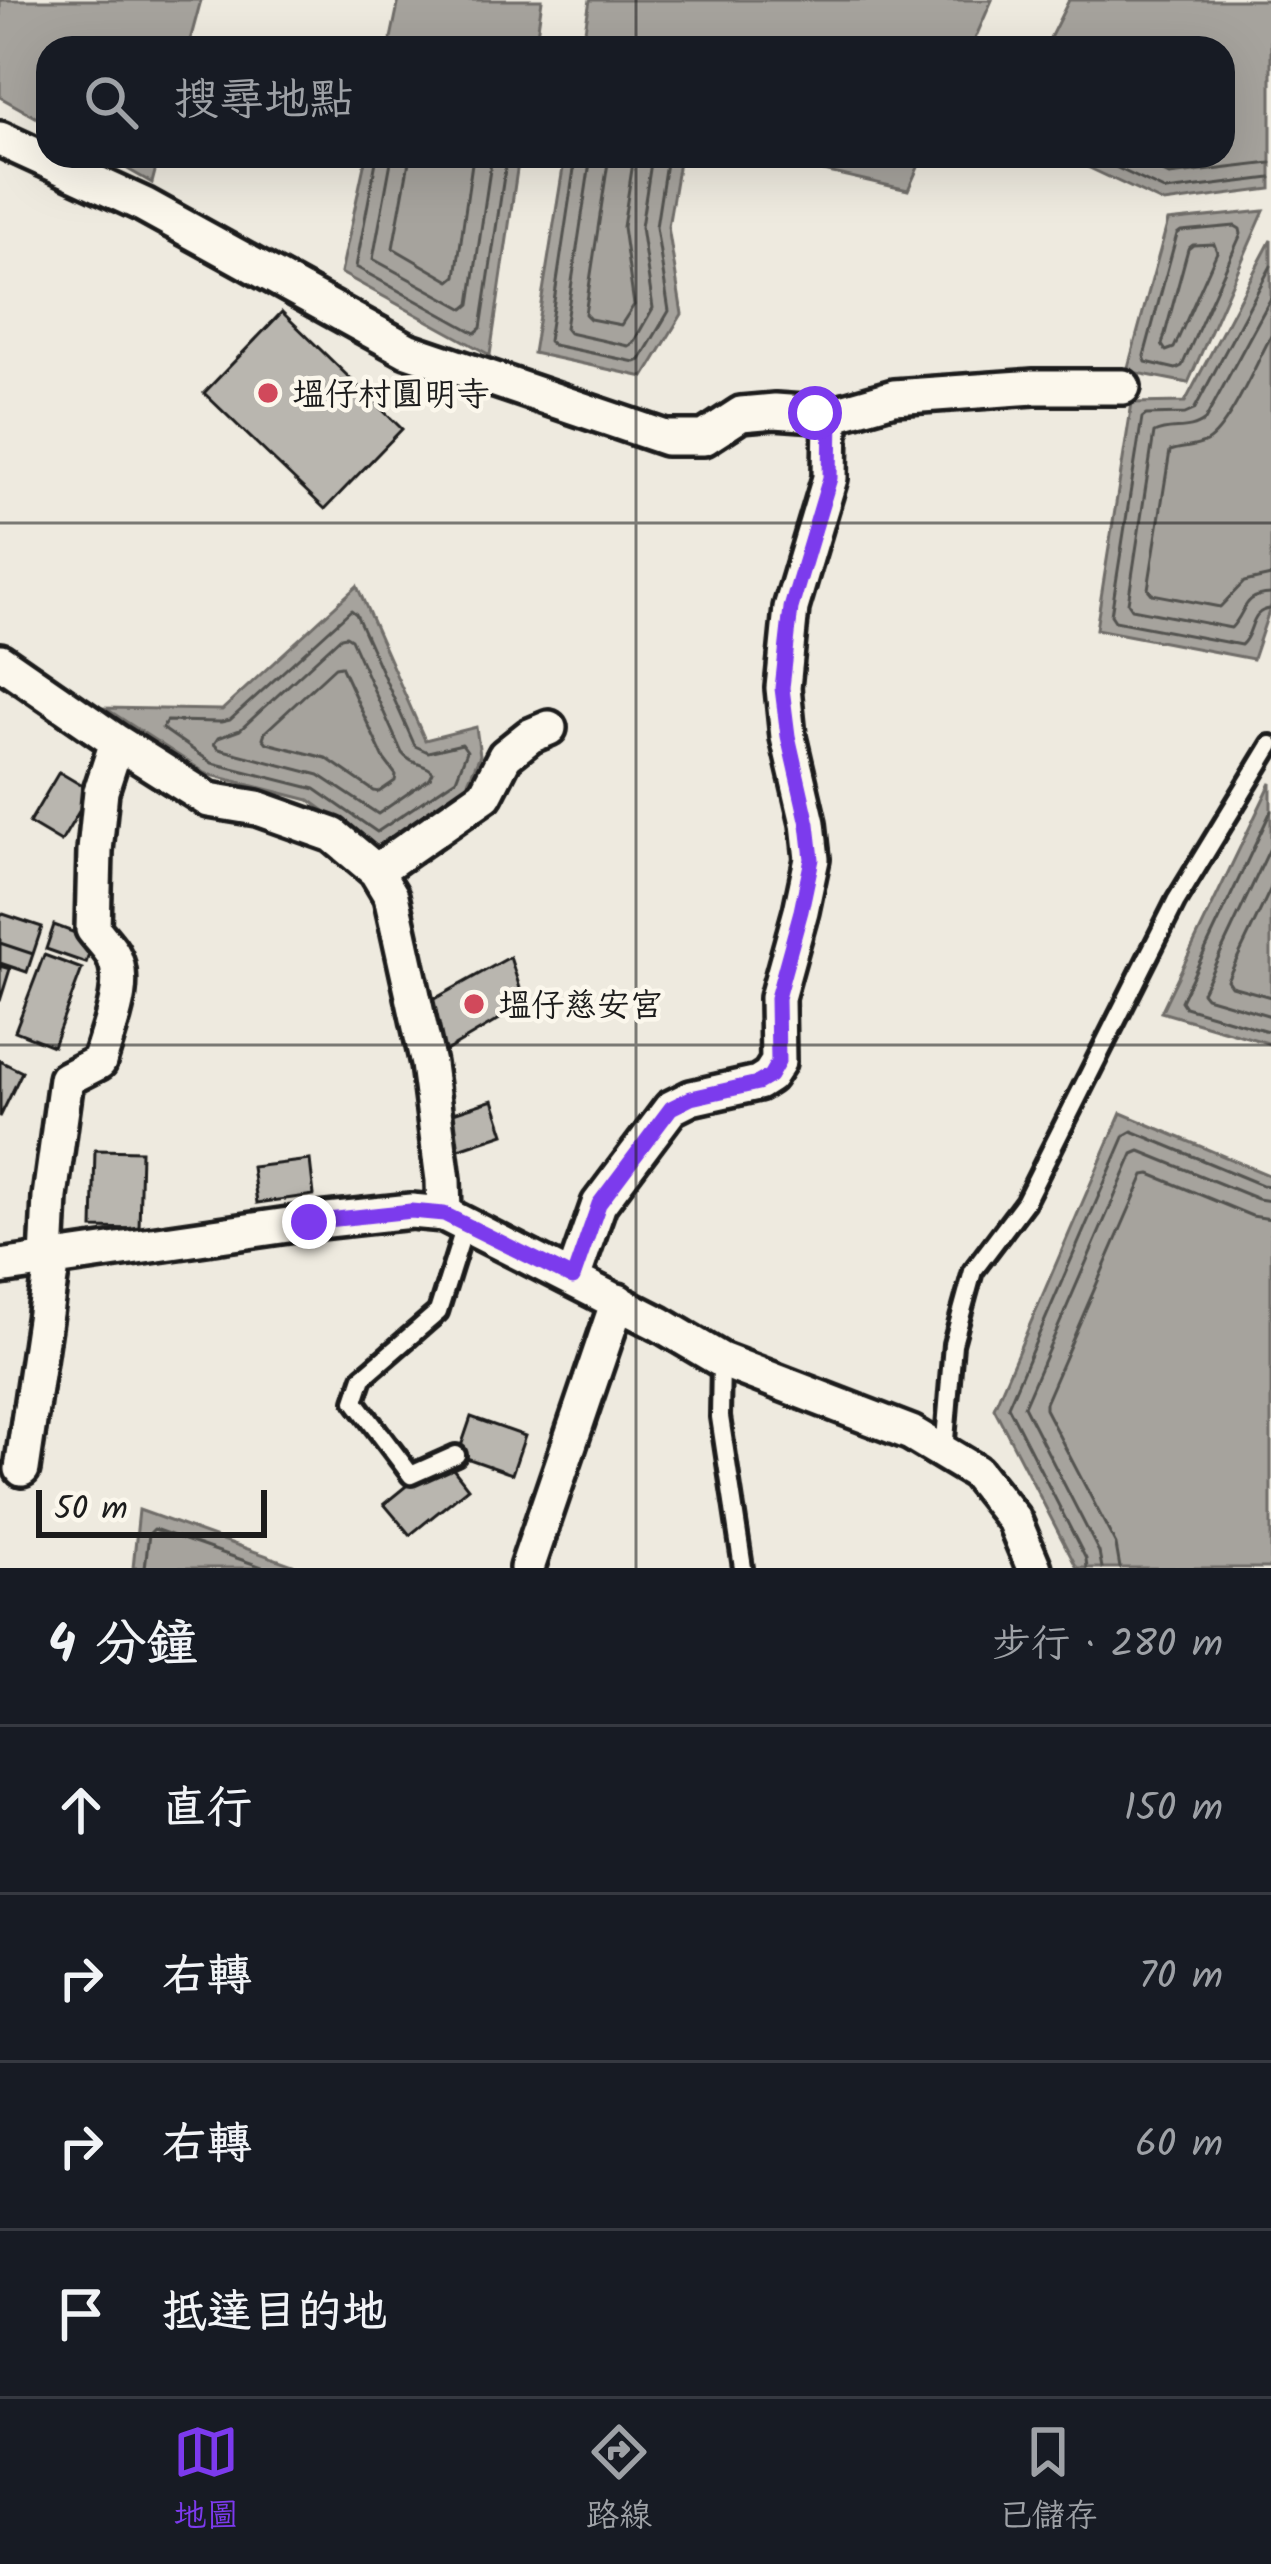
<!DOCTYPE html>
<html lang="zh-TW">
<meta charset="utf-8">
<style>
body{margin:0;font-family:Kalam,"LXGW WenKai TC",sans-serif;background:#242831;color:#f1f3f6}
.scale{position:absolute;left:36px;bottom:30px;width:231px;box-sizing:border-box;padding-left:12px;border:6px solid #1c1c1c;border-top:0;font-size:33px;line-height:42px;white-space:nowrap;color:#1c1c1c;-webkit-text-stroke:9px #fbf7ec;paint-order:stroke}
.stop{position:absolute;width:36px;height:36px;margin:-27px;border:9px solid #7c3aed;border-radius:50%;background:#fff}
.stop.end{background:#7c3aed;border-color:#fff;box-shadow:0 3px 12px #0008}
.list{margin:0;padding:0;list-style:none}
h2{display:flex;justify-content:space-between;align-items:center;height:156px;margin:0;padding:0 48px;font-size:51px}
h2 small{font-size:39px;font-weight:400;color:#9ea1a6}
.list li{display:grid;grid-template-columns:78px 1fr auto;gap:36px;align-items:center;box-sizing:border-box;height:168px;padding:0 48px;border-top:3px solid #363941}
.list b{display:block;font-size:45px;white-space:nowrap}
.list em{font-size:39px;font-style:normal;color:#9ea1a6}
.icon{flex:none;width:66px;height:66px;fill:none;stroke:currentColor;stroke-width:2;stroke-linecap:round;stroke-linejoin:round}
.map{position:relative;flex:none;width:1271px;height:1568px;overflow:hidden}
.search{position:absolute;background:#171b24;box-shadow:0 12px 48px #0002;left:36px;right:36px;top:36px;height:132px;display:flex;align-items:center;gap:30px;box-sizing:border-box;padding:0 42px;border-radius:36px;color:#9ea1a6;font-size:45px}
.sheet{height:828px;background:#171b24}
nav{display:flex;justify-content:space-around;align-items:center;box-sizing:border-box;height:168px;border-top:3px solid #363941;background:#171b24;font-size:33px;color:#9ea1a6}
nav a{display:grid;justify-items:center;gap:6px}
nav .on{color:#7c3aed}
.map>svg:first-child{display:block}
.water{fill:#a6a39d;stroke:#6f6d69;stroke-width:3}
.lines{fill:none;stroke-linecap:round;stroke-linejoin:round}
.shore{stroke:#535250;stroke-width:3}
.building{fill:#b9b6af;stroke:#1c1c1c;stroke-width:3}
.lane-casing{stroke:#1c1c1c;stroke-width:26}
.street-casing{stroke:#1c1c1c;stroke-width:42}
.lane{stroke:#fbf7ec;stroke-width:16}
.street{stroke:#fbf7ec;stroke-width:33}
.route{stroke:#7c3aed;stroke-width:15}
.grid{fill:none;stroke:#1c1c1c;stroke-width:3;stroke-opacity:0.55}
.poi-dot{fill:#d1495b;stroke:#fbf7ec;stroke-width:4.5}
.labels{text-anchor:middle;stroke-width:9;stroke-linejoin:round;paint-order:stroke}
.poi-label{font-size:33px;fill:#1c1c1c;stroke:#fbf7ec;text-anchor:start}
</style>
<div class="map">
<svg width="1271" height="1568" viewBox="0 0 1271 1568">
<rect width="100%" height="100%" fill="#eeeadf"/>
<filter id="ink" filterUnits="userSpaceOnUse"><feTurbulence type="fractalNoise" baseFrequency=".00833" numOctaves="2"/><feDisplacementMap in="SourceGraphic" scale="24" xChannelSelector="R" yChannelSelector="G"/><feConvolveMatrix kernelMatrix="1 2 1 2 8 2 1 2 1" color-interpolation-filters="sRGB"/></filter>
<g filter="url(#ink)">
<path class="water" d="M0,0H201L188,48H48V124L0,97Z
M399,0H542L535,48H389Z
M590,0H992L971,48H582Z
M1069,0H1271V189L1164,203L1064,156H1223V48H1045Z
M105,156H159L152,183Z
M366,156H519L490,355L341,273Z
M565,156H680L668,227L682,314L644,377L533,353Z
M758,156H923L908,190Z
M1264,211L1188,383L1127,371L1168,221Z
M1271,240V605L1253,659L1096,629L1132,403L1185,402Z
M357,586L425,740L476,727L480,755L466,786L376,848L309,800L207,774L105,708L222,710Z
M1271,783V1044L1161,1012Z
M1121,1113L1271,1176V1568H1077L994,1408Z
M139,1510L301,1568H133Z"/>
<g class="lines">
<path class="shore" d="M377,156L356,267L475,333L481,328L507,156
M392,156L373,259L464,309L470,304L492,156
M410,156L393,248L450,281L456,276L473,156
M576,156L548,341L553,345L635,362L640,360L669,311L656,227L667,156
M591,156L565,328L569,333L628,346L633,343L653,308L641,227L652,156
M609,156L585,314L590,319L621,325L634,305L623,227L634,156
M1092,156L1166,191L1271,178
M1127,156L1169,175L1271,163
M1235,226L1240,229L1241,234L1182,366L1176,369L1146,362L1144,356L1177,234L1181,231Z
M1214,244L1217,252L1174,348L1166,351L1162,345L1188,249L1193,245Z
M1271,266L1194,410L1185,414L1146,415L1142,418L1111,615L1115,621L1241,645C1255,634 1248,610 1271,609
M1271,298L1205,420C1189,433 1171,425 1154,433L1128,603L1132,609L1231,628C1247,612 1241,595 1271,594
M1271,336C1257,361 1229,429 1206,442C1195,448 1181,447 1170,451L1148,589L1152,594L1220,607L1244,582L1271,576
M351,610L356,614L415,746L428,752L462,744L467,751L456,779L377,832L315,789L212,763L162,728L167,721L221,722L230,720Z
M346,636L351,639L402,753C412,766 426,763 433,772L430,778L378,814L319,775L219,749L214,744L218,738L240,730L341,637Z
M341,666L384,759L396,775L395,781L379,792L374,791L326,758L267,743L263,738L265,732L335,667Z
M1271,811L1181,1001L1185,1007L1271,1032
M1271,846L1202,992L1206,997L1271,1016
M1271,888L1227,980L1231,986L1271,997
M145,1568L149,1534L154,1529L265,1568
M1087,1568L1086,1559L1008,1406L1125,1135L1132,1131L1262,1185L1271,1186
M1102,1568L1099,1552L1024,1406L1133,1154L1140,1151L1258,1199L1271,1201
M1120,1568L1116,1545L1045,1409V1403L1144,1175L1150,1174L1252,1216L1271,1219"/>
</g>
<path class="building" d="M282,312L402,429L325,509L204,393Z
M59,772L91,791L61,842L29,823Z
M0,913L42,927L33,954L0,943Z
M54,925L94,940L86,963L46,949Z
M0,943L33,954L27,972L0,963Z
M44,955L82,969L53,1046L15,1031Z
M510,957L525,1004L439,1055L427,1003Z
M0,966L10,969L0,1001Z
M0,1061L22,1072L0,1117Z
M493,1100L504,1134L456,1150L444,1116Z
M95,1150L141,1151L139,1229L93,1228Z
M310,1160L314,1195L257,1203L252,1167Z
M471,1417L525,1436L512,1474L458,1455Z
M443,1456L468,1488L410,1535L384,1504Z"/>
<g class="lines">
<g class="lane-casing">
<path id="lane" d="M721,1360L720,1417L743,1568
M944,1452L953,1344L973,1271L1025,1202L1176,901L1271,745
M456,1455L411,1475L355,1401L363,1377L438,1312L465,1226"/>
</g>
<g class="street-casing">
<path id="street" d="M0,139L144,205L407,350L666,438H704L741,414L775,411L831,415L894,397L1034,387H1123
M0,661L117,742L209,800L257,808L333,835L376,871L391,896L428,1064L443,1180L444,1214
M376,871L485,795L505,756L530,736L549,728
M47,1260L50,1197L66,1079L99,1062C107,1031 130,983 112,953C107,945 99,937 93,929L95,851L101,791L117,742
M0,1267L309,1222L411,1211L444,1214L660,1324L721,1360L911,1433L976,1472L1014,1520L1034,1568
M573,1278L599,1204L671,1108L691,1098L758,1083L769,1076L778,1062L777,998L801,911L812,859L808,823L788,737L783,688L791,608L830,478L831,415
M22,1469L53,1259
M527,1568L618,1301"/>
</g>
<use href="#lane" class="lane"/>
<use href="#street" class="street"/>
</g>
</g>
<g class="lines" filter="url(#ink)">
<path class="route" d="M309,1222L411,1211L444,1214L573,1278L599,1204L671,1108L691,1098L758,1083L770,1076L778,1062L777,998L801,911L812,859L808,824L788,736L782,688L791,608L830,478L831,415L815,413"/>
</g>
<path class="grid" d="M636,0V48M636,156V1568M0,523H1271M0,1045H1271"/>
<g class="poi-dot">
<circle cx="268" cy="393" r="12"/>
<circle cx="474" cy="1004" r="12"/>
</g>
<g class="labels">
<g class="poi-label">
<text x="292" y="405">塭仔村圓明寺</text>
<text x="498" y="1016">塭仔慈安宮</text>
</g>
</g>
</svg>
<div class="scale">50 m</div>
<div class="stop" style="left:815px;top:413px"></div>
<div class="stop end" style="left:309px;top:1222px"></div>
<div class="search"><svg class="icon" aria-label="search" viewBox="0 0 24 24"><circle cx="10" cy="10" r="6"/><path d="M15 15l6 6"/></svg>搜尋地點</div>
</div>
<section class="sheet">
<h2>4 分鐘<small>步行 · 280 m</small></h2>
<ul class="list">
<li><svg class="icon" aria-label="ahead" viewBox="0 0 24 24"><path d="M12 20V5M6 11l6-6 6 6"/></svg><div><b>直行</b></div><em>150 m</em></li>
<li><svg class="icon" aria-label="right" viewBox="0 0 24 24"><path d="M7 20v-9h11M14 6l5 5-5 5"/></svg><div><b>右轉</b></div><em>70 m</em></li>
<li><svg class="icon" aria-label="right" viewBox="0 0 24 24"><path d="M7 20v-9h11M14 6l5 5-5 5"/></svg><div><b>右轉</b></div><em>60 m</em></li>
<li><svg class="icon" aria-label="arrive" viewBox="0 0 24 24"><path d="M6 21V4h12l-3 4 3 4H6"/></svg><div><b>抵達目的地</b></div></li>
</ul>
</section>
<nav>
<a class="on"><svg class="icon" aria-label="map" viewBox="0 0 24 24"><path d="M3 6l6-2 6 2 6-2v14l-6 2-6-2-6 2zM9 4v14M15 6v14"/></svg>地圖</a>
<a><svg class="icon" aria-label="directions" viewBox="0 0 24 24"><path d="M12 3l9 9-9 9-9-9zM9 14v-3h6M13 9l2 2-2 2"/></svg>路線</a>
<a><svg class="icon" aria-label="saved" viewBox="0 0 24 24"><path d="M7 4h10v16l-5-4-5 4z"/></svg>已儲存</a>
</nav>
